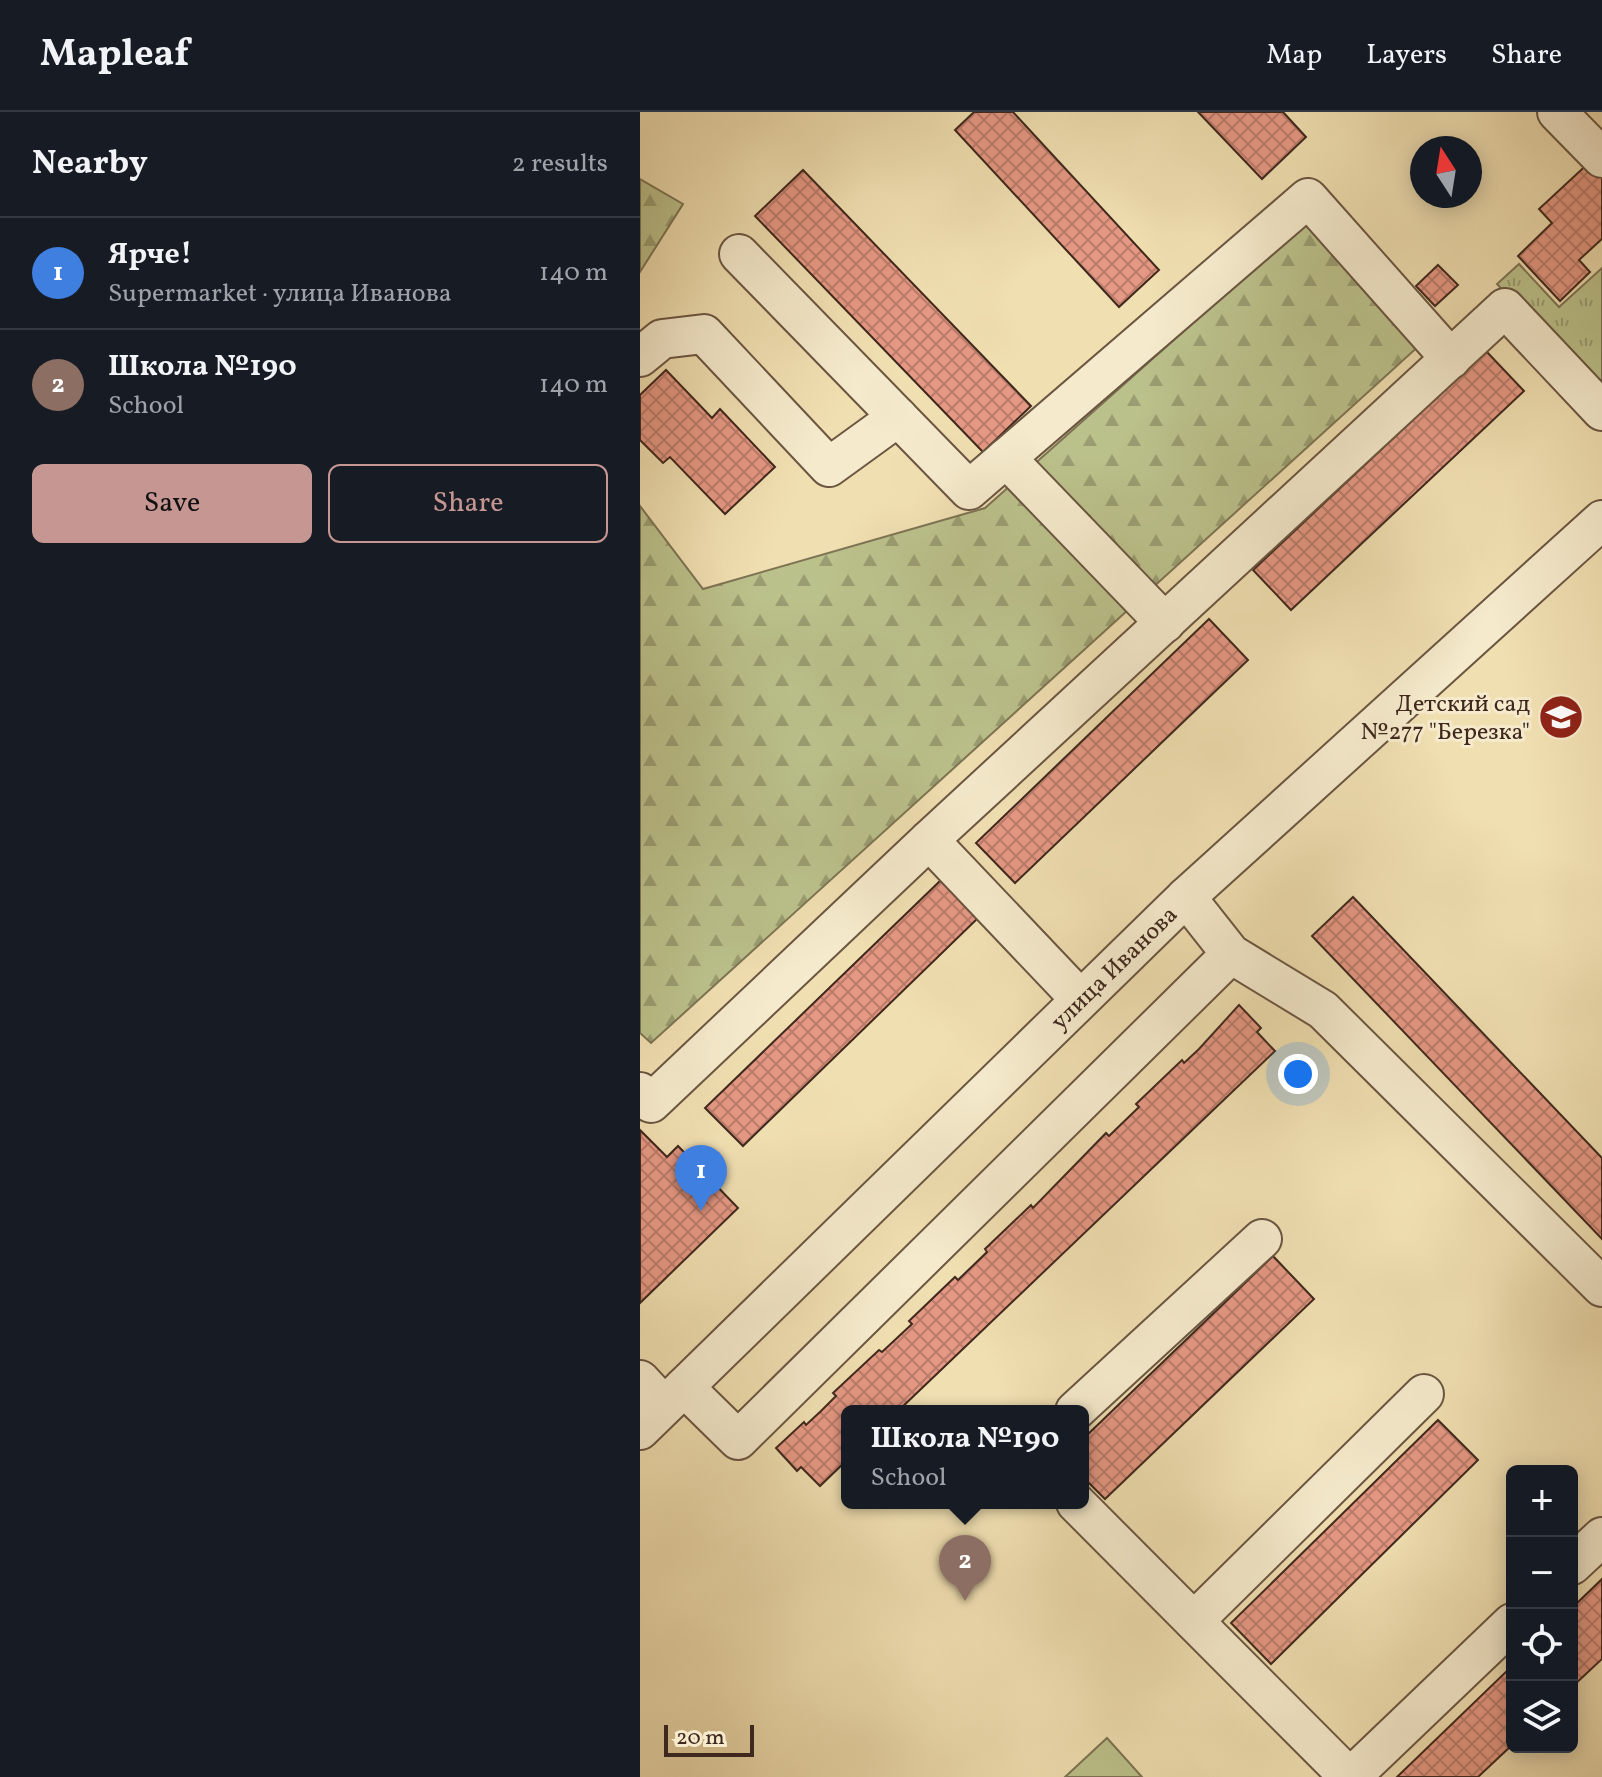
<!DOCTYPE html>
<meta charset="utf-8">
<style>
body{margin:0;font-family:Vollkorn,serif;background:#242831;color:#f1f3f6}
.controls{position:absolute;right:24px;bottom:24px;display:grid;overflow:hidden;border-radius:12px;box-shadow:0 4px 20px #0003}
.controls button{width:72px;height:72px;display:grid;place-items:center;padding:0;border:0;border-bottom:2px solid #363941;background:#171b24;color:#f1f3f6;font:40px sans-serif}
.compass{position:absolute;left:770px;top:24px;width:72px;height:72px;border-radius:50%;background:#171b24;box-shadow:0 4px 20px #0003;rotate:348deg}
.scale{position:absolute;left:24px;bottom:20px;width:90px;box-sizing:border-box;padding-left:8px;border:4px solid #3f281d;border-top:0;font-size:22px;line-height:28px;white-space:nowrap;color:#3f281d;-webkit-text-stroke:6px #f5eacc;paint-order:stroke}
.you{position:absolute;left:658px;top:962px;width:28px;height:28px;margin:-20px;border:6px solid #fff;border-radius:50%;background:#1a73e8;box-shadow:0 0 0 12px #1a73e833}
.badge{display:grid;place-items:center;width:52px;height:52px;border-radius:50%;background:#c59692;color:#fff;font-size:26px;font-weight:700}
.pin{position:absolute;translate:-50% -66px;filter:drop-shadow(0 2px 4px #0008)}
.pin::after{content:'';position:absolute;top:42px;width:28px;height:24px;background:inherit;clip-path:polygon(0 0,100% 0,50% 100%)}
.popup{position:absolute;left:201px;top:1293px;width:248px;height:104px;box-sizing:border-box;display:grid;place-content:center;border-radius:12px;background:#171b24;filter:drop-shadow(0 2px 6px #0005);font-size:26px;white-space:nowrap;color:#9ea1a6}
.popup b{font-size:30px;color:#f1f3f6}
.popup::after{content:'';position:absolute;left:50%;top:100%;margin-left:-16px;border:16px solid transparent;border-top-color:#171b24}
.list{margin:0;padding:0;list-style:none}
h2{display:flex;justify-content:space-between;align-items:center;height:104px;margin:0;padding:0 32px;font-size:34px}
h2 small{font-size:26px;font-weight:400;color:#9ea1a6}
.list li{display:grid;grid-template-columns:52px 1fr auto;gap:24px;align-items:center;box-sizing:border-box;height:112px;padding:0 32px;border-top:2px solid #363941}
.list b{display:block;font-size:30px;white-space:nowrap}
.list p{margin:0;font-size:26px;white-space:nowrap;color:#9ea1a6}
.list em{font-size:26px;font-style:normal;color:#9ea1a6}
.actions{display:flex;gap:16px;padding:24px 32px}
.actions a{flex:1;padding:18px 0;border:2px solid #c59692;border-radius:12px;text-align:center;font-size:28px;color:#c59692}
.actions .main{background:#c59692;color:#111}
.icon{flex:none;width:44px;height:44px;fill:none;stroke:currentColor;stroke-width:2;stroke-linecap:round;stroke-linejoin:round}
.map{position:relative;flex:none;width:962px;height:1665px;overflow:hidden}
header{display:flex;align-items:center;gap:48px;box-sizing:border-box;height:112px;padding:0 40px;background:#171b24;border-bottom:2px solid #363941}
header strong{font-size:38px}
nav{display:flex;gap:44px;margin-inline-start:auto;font-size:28px}
main{display:flex}
aside{flex:1;background:#171b24}
.map>svg:first-child{display:block}
.grass{fill:url(#grass-tufts);stroke:#7d7454;stroke-width:2}
.forest{fill:url(#forest-firs);stroke:#7d7454;stroke-width:2}
.garden{fill:#bbc18b;stroke:#7d7454;stroke-width:2}
.building{fill:url(#building-cross-hatch);stroke:#3f281d;stroke-width:2}
.lines{fill:none;stroke-linecap:round;stroke-linejoin:round}
.minor-casing{stroke:#6b5642;stroke-width:42}
.minor{stroke:#f5eacc;stroke-width:38}
.labels{text-anchor:middle;stroke-width:6;stroke-linejoin:round;paint-order:stroke}
.poi-label{font-size:24px;fill:#3f281d;stroke:#f5eacc;text-anchor:end}
.street-label{font-size:24px;fill:#3f281d;stroke:#f5eacc}
</style>
<header>
<strong>Mapleaf</strong>
<nav><a>Map</a><a>Layers</a><a>Share</a></nav>
</header>
<main>
<aside>
<h2>Nearby<small>2 results</small></h2>
<ul class="list">
<li><span class="badge" style="background:#3f7fe0">1</span><div><b>Ярче!</b><p>Supermarket · улица Иванова</p></div><em>140 m</em></li>
<li><span class="badge" style="background:#8d6e63">2</span><div><b>Школа №190</b><p>School</p></div><em>140 m</em></li>
</ul>
<div class="actions"><a class="main">Save</a><a>Share</a></div>
</aside>
<div class="map">
<svg width="962" height="1665" viewBox="0 0 962 1665">
<defs>
<pattern id="grass-tufts" width="24" height="20" patternUnits="userSpaceOnUse" patternTransform="scale(2)"><rect width="24" height="20" fill="#bbc18b"/><path d="M3 7l-1-3M5 7V3M7 7l1-3M15 17l-1-3M17 17v-4M19 17l1-3" fill="none" stroke="#999d71"/></pattern>
<pattern id="forest-firs" width="22" height="20" patternUnits="userSpaceOnUse" patternTransform="scale(2)"><rect width="22" height="20" fill="#bbc18b"/><path d="M5 1l3.5 6h-7zM16 11l3.5 6h-7z" fill="#999d71"/></pattern>
<pattern id="building-cross-hatch" width="8" height="8" patternUnits="userSpaceOnUse" patternTransform="scale(2)"><rect width="8" height="8" fill="#e59883"/><path d="M0 0l8 8M0 8l8-8" fill="none" stroke="#bb7c6b"/></pattern>
</defs>
<rect width="100%" height="100%" fill="#f0dfb1"/>
<filter id="stains"><feTurbulence type="fractalNoise" baseFrequency=".0025" numOctaves="4"/><feColorMatrix values="0 0 0 0 .2 0 0 0 0 .09 0 0 0 0 .02 0 0 0 .5 -.17"/></filter>
<radialGradient id="worn" r=".72"><stop offset=".6" stop-color="#630" stop-opacity="0"/><stop offset="1" stop-color="#630" stop-opacity=".3"/></radialGradient>
<path class="grass" d="M879,152L919,195L962,156V287L857,172Z"/>
<path class="forest" d="M0,67L43,92L0,160Z
M673,104L781,232L11,931L0,921V394L63,477L345,396Z"/>
<path class="garden" d="M467,1626L502,1665H425Z"/>
<path class="building" d="M334,0H373L519,158L479,195L315,18Z
M558,0H643L666,25L622,67Z
M953,47L962,57V127L939,148L950,160L920,189L878,144L912,111L899,97Z
M163,58L391,294L343,340L115,104Z
M798,153L818,173L795,194L776,174Z
M846,239L884,279L651,498L613,458Z
M26,258L72,306L80,297L135,355L85,402L30,345L23,351L0,328V283Z
M569,507L608,548L375,771L336,731Z
M301,768L338,806L103,1034L65,996Z
M713,785L962,1046V1127L672,824Z
M599,893L621,916L617,920L635,939L258,1299H207V1348L180,1374L161,1355L157,1359L136,1336L164,1310L166,1313L181,1299L196,1284L193,1281L239,1238L242,1240L272,1212L269,1209L315,1165L318,1168L347,1140L345,1137L391,1093L393,1096L466,1021L469,1024L499,995L496,992L542,948L544,951L559,937Z
M0,1018L27,1045L38,1034L98,1096L0,1191Z
M633,1144L674,1187L465,1387L443,1365V1327Z
M798,1308L838,1348L631,1552L591,1511Z
M962,1467V1547L932,1575V1496Z
M872,1554V1633L838,1665H757Z"/>
<g class="lines">
<g class="minor-casing">
<g id="minor">
<path d="M917,0L962,46"/>
<path d="M99,142L329,378L668,86L811,247"/>
<path d="M0,245L22,227L64,222L189,355L258,305"/>
<path d="M366,346L525,511"/>
<path d="M289,728L440,887"/>
<path d="M546,785L591,842L683,898L962,1175"/>
<path d="M0,980L11,991L289,728L865,196L962,299"/>
<path d="M0,1268L24,1294"/>
<path d="M44,1275L98,1328L591,842"/>
<path d="M435,1299L622,1127"/>
<path id="s1" d="M0,1318L546,785L962,408"/>
<path d="M436,1391L709,1665"/>
<path d="M932,1453L962,1425"/>
<path d="M554,1509L784,1282"/>
<path d="M711,1665L872,1511"/>
</g>
</g>
<use href="#minor" class="minor"/>
</g>
<defs>
<g id="school-disc" transform="scale(2.3)"><circle r="9.5" fill="#8f2418" stroke="#f5eacc"/><path d="M0-5L7-2L0 1L-7-2ZM-4 1L0 2.5L4 1V4Q0 6-4 4Z" fill="#fff"/></g>
</defs>
<g fill-rule="evenodd">
<use href="#school-disc" x="921" y="605"/>
</g>
<g class="labels">
<g class="poi-label">
<text x="890" y="599">Детский сад<tspan x="890" dy="28">№277 "Березка"</tspan></text>
</g>
<g class="street-label">
<text dy="8" stroke="none"><textPath href="#s1" startOffset="662">улица Иванова</textPath></text>
</g>
</g>
<rect width="100%" height="100%" filter="url(#stains)"/>
<rect width="100%" height="100%" fill="url(#worn)"/>
</svg>
<div class="controls">
<button>+</button>
<button>−</button>
<button><svg class="icon" aria-label="locate" viewBox="0 0 24 24"><circle cx="12" cy="12" r="6"/><path d="M12 2v4M12 18v4M2 12h4M18 12h4"/></svg></button>
<button><svg class="icon" aria-label="layers" viewBox="0 0 24 24"><path d="M12 4l9 5-9 5-9-5zM3 14l9 5 9-5"/></svg></button>
</div>
<svg class="compass" viewBox="-18 -18 36 36"><path d="M0-13l5 13h-10z" fill="#e53935"/><path d="M0 13l5-13h-10z" fill="#9ea1a6"/></svg>
<div class="scale">20 m</div>
<div class="you"></div>
<div class="pin badge" style="left:61px;top:1099px;background:#3f7fe0">1</div>
<div class="pin badge" style="left:325px;top:1489px;background:#8d6e63">2</div>
<div class="popup"><b>Школа №190</b>School</div>
</div>
</main>
